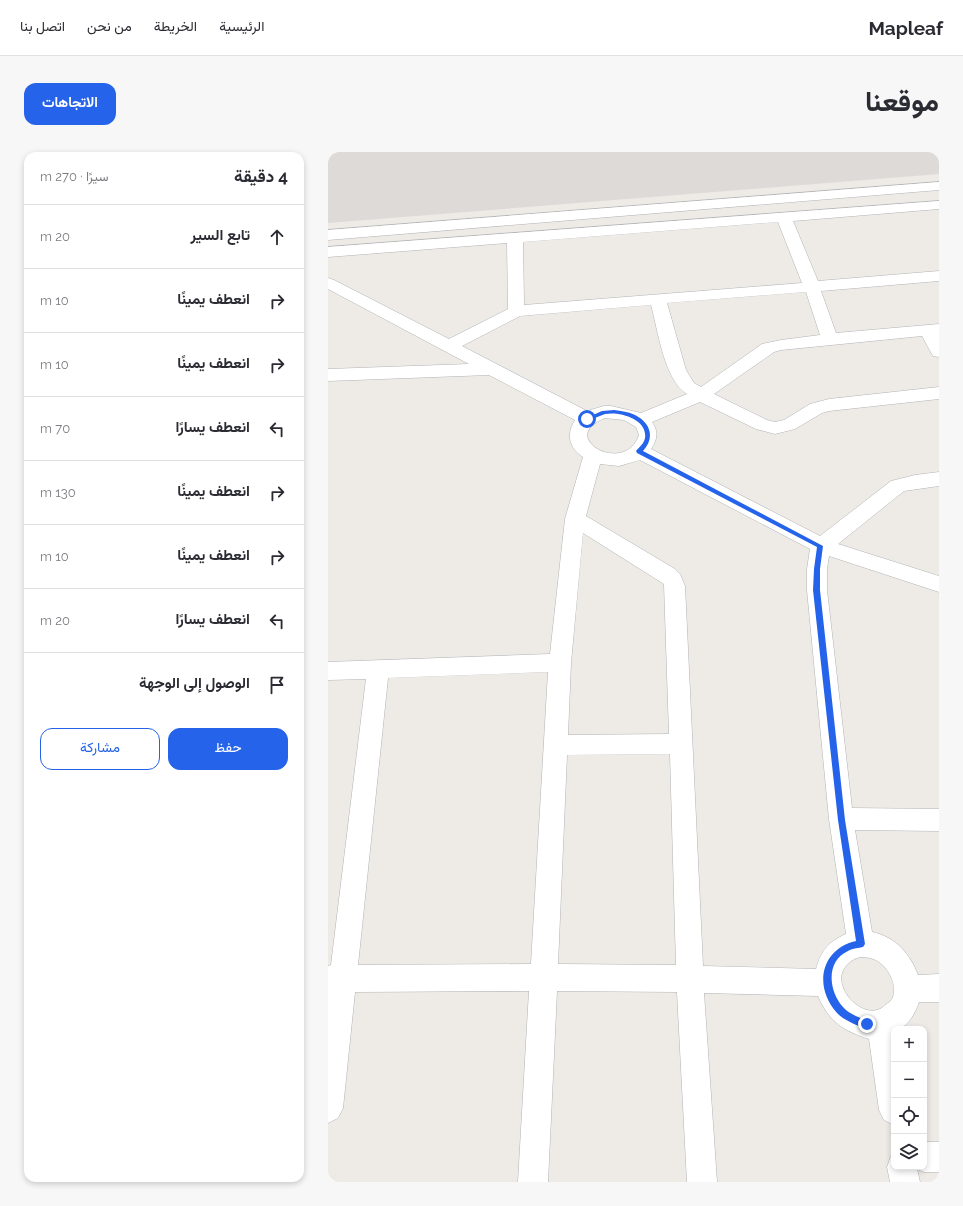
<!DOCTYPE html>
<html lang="ar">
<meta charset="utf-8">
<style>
body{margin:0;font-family:Raleway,Vazirmatn,sans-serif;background:#f7f7f7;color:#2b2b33;direction:rtl}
.controls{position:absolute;right:12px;bottom:12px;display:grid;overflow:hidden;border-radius:8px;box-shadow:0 2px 6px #0003}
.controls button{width:36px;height:36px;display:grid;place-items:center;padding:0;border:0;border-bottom:1px solid #e1e1e2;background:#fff;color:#2b2b33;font:20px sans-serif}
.stop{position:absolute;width:12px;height:12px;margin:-9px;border:3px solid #2563eb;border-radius:50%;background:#fff}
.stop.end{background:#2563eb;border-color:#fff;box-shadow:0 1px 4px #0008}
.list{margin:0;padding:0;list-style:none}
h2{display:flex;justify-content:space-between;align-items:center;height:52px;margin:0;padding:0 16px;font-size:17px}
h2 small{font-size:13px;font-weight:400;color:#7c7c81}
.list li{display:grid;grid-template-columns:26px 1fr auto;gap:12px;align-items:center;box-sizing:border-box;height:64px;padding:0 16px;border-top:1px solid #e1e1e2}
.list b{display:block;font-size:15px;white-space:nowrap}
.list em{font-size:13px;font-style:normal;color:#7c7c81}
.actions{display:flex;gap:8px;padding:12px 16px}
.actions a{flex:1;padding:9px 0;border:1px solid #2563eb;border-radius:12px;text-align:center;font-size:14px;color:#2563eb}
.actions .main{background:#2563eb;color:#fff}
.icon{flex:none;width:22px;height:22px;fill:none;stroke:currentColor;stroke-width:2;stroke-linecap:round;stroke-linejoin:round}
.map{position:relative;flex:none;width:611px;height:1030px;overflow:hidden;direction:ltr;border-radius:12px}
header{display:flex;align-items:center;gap:24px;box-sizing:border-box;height:56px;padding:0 20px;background:#fff;border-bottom:1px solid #e1e1e2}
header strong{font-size:19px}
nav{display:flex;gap:22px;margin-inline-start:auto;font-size:14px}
.intro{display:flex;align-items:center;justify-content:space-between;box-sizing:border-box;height:96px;padding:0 24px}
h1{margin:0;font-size:28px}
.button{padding:10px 18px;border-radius:12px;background:#2563eb;color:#fff;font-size:14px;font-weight:700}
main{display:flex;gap:24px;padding:0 24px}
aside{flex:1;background:#fff;border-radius:12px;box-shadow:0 2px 6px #0003}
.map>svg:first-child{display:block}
.industrial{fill:#dddad8}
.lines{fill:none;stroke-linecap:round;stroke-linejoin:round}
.minor-casing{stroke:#b1b4b6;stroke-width:1}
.minor{fill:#fff;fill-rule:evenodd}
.route{fill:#2563eb}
</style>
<header>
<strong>Mapleaf</strong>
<nav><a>الرئيسية</a><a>الخريطة</a><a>من نحن</a><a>اتصل بنا</a></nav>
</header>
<div class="intro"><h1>موقعنا</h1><a class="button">الاتجاهات</a></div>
<main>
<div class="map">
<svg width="611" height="1030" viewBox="0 0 611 1030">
<rect width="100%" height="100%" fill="#eeeae6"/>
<path class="industrial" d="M0,0H611V22L0,71Z"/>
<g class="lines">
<g class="minor-casing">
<path id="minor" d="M611,30V38L0,88V78Z
M611,49V57L465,69L490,129L611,119V129L493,139L508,181L611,172V205L605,204L594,184L453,198L446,200L386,242L439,268L447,270L456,268L482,252L501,247L611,235V247L501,259L494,261L467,277L447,282L428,277L372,250L324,270C331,280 329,288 323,297L492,384L563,329L587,323L611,320V334L576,339L510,392L611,424V440L501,404L499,417V438L524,656L611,657V679L527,678L544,780C568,785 582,802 590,823L611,822V850H591C587,861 580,877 566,877V973L556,968L551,958L541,887C516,879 501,870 490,844L376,841L389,1030H359L349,840L229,839L220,1030H190L201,839L27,840L15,956L10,966L0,971V814L3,813L38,527L0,528V510L222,502L237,367L255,305C241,296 238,282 247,268L161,223L0,229V217L141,212L0,137V126L6,128L121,187L180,157L179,91L0,105V95ZM450,70L474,131L196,153L195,90ZM478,140L492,183L453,188L434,192L373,235L366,231L358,218L339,151ZM323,153C330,178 336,228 359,242L313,261L283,254H276L259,259L134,194L192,164ZM277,266L296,268L308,275L311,283C297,325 227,285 277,266ZM312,308L482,397L479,417V438L501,667L518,782C500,790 493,799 488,817L375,814L357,434L352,422L347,417L258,364L272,312L291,314ZM255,381L336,432L341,582L240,583L243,511ZM220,520L203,812L30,813L60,526ZM342,602L348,813L230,812L239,603ZM533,805C537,806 542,805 545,807C558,811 570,831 565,845C564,849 558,852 555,855C535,871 498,831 520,812C524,808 527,806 533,805Z
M596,990H611V1020H596L589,1017L592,1030H562L559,1015L563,1004L566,1003V1015H596Z"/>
</g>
<use href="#minor" class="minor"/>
</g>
<path class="route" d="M286,258C293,259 301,260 307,263C323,271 327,286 315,299L495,394L492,417V438L517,668L537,792L535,795C531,796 525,796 520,799C498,809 500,838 515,855C522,863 532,865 541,870L543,872L539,877C528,873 517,869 509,861C485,834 493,797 528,789L510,668L485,438L486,417L489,395L309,301L308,299C311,295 316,292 317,286C320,267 291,259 277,262C271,264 265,267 259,269L256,267L274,259Z"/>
</svg>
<div class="controls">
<button>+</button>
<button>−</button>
<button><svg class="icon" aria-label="locate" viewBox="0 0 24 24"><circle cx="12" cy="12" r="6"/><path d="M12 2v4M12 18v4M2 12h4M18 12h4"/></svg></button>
<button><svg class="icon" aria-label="layers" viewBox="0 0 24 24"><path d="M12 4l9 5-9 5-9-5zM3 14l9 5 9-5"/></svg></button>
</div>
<div class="stop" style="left:259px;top:267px"></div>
<div class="stop end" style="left:539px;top:872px"></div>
</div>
<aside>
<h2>4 دقيقة<small>سيرًا · 270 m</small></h2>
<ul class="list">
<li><svg class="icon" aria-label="ahead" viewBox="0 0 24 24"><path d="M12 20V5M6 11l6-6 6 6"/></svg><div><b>تابع السير</b></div><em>20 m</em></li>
<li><svg class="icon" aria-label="right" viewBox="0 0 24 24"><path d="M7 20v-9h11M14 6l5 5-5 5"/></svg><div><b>انعطف يمينًا</b></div><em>10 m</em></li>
<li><svg class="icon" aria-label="right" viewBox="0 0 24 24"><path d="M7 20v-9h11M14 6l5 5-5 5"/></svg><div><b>انعطف يمينًا</b></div><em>10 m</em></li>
<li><svg class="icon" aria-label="left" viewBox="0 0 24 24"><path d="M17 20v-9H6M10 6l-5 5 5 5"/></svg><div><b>انعطف يسارًا</b></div><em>70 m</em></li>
<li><svg class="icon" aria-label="right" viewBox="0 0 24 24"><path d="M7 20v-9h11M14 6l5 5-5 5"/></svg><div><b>انعطف يمينًا</b></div><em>130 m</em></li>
<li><svg class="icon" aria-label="right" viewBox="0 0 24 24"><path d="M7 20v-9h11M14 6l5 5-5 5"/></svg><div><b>انعطف يمينًا</b></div><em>10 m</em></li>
<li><svg class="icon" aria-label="left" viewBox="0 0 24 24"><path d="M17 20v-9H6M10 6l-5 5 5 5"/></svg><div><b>انعطف يسارًا</b></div><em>20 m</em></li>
<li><svg class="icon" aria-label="arrive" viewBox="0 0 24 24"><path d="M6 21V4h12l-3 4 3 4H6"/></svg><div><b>الوصول إلى الوجهة</b></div></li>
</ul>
<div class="actions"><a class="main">حفظ</a><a>مشاركة</a></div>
</aside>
</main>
